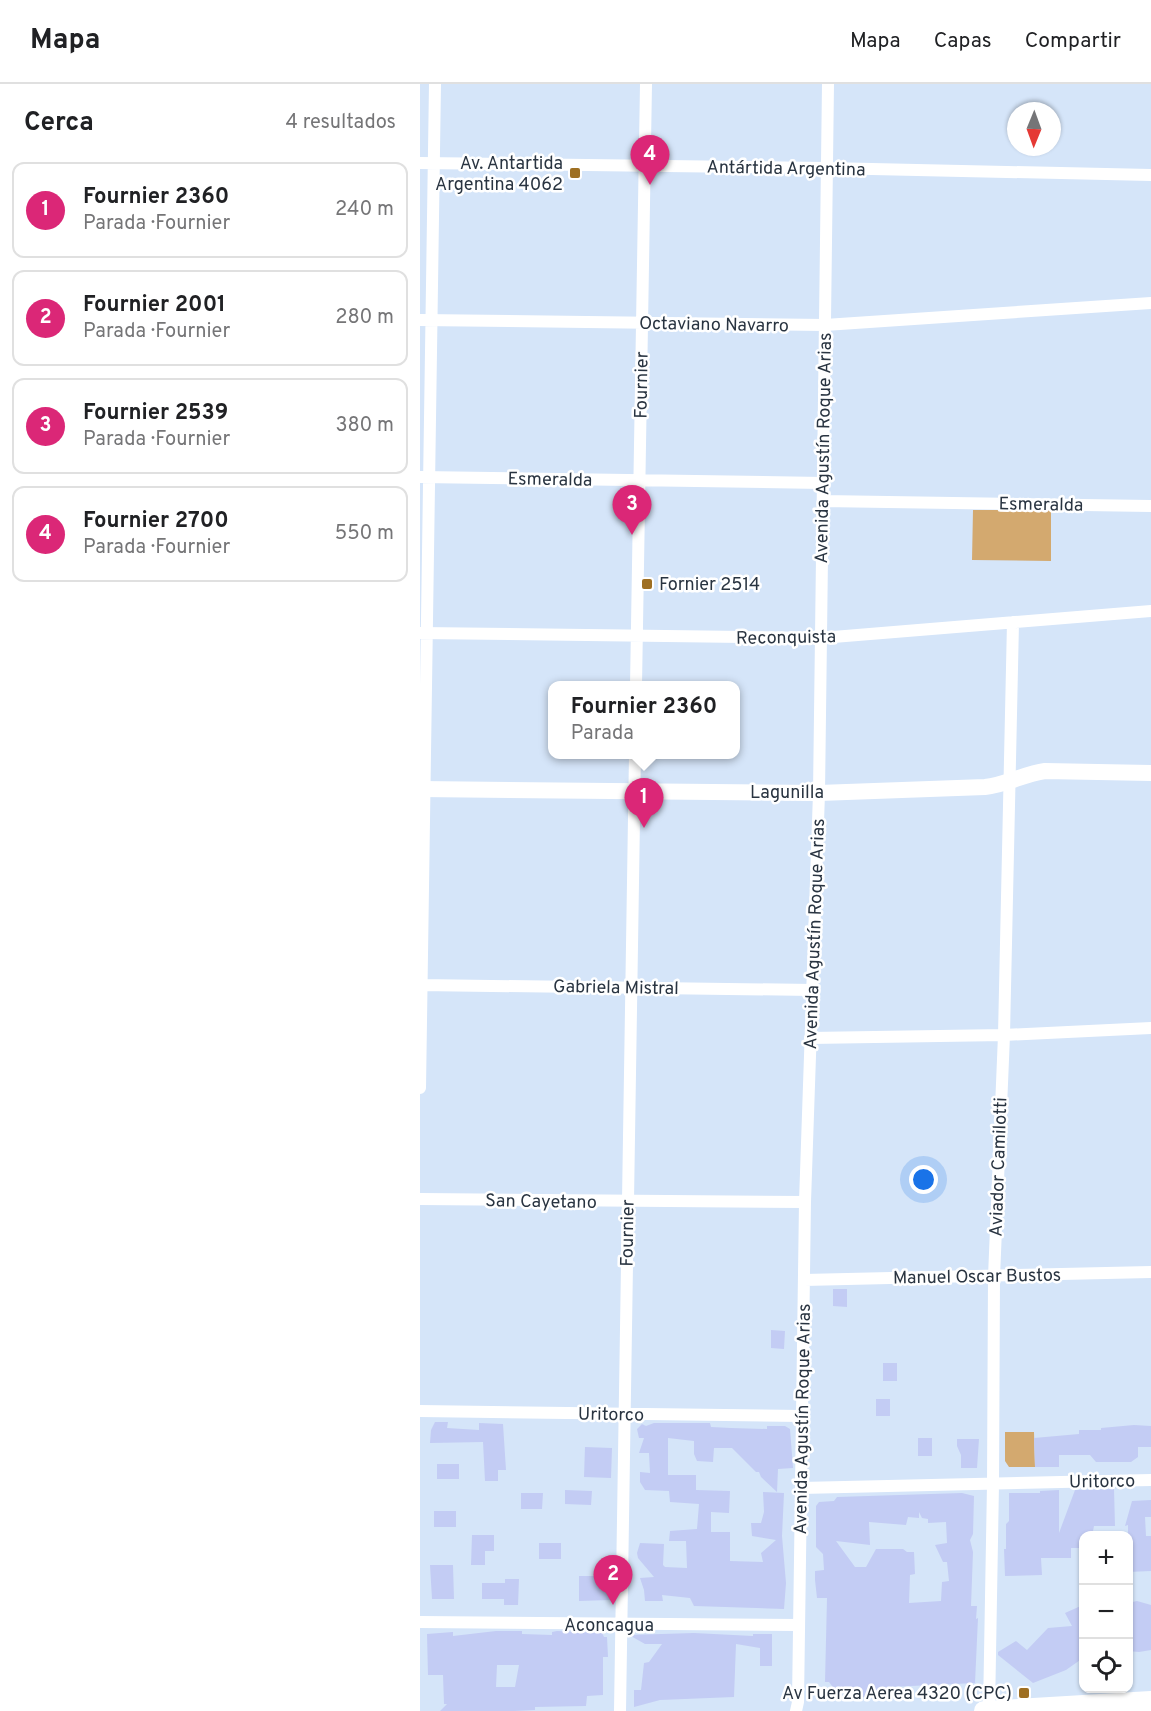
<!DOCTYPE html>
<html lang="es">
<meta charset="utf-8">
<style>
body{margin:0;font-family:Overpass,sans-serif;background:#f6f6f6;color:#202124}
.controls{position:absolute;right:18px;bottom:18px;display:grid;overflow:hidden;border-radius:12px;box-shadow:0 2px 4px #0004}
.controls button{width:54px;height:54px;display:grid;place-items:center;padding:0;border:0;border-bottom:2px solid #e0e0e0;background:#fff;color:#202124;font:30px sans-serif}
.compass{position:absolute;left:587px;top:18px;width:54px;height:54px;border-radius:50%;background:#fff;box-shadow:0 2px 4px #0004;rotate:181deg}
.you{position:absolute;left:504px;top:1096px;width:21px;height:21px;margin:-15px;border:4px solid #fff;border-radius:50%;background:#1a73e8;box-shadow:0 0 0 9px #1a73e833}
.badge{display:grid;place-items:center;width:39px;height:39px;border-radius:50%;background:#db2777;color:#fff;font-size:20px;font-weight:700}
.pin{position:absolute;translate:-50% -50px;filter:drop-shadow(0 2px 3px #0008)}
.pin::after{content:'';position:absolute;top:32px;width:21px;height:18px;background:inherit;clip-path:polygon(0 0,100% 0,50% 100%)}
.popup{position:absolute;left:128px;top:597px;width:192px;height:78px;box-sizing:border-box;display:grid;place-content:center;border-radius:12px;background:#fff;filter:drop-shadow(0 2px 4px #0005);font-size:20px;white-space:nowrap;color:#757577}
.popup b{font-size:22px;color:#202124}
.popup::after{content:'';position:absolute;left:50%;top:100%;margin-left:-12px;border:12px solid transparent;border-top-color:#fff}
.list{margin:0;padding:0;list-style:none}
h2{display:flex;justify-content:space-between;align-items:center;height:78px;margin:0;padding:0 24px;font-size:26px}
h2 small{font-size:20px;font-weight:400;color:#757577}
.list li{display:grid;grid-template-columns:39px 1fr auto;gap:18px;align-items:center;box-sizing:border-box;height:96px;margin:0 12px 12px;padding:0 12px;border:2px solid #e0e0e0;border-radius:12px}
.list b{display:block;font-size:22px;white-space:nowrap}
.list p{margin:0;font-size:20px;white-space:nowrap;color:#757577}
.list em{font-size:20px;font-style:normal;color:#757577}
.icon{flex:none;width:33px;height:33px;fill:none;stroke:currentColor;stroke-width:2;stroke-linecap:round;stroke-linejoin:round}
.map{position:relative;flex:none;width:731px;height:1627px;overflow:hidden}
header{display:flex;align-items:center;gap:36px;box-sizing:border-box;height:84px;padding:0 30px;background:#fff;border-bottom:2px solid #e0e0e0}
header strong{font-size:28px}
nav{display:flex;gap:33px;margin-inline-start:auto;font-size:21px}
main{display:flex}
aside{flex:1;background:#fff}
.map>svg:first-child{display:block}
.green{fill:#d3a96f}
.building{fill:#c3ccf4;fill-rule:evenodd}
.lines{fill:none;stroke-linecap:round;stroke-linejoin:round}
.minor{stroke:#fff;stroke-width:12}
.secondary{stroke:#fff;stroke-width:16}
.primary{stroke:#fff;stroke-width:20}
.poi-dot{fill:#9e6f22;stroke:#fff;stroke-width:2}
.labels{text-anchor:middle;stroke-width:5;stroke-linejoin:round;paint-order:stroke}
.poi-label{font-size:18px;fill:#293441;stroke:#fff;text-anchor:end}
.street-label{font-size:18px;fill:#293441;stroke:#fff}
</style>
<header>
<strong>Mapa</strong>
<nav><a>Mapa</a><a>Capas</a><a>Compartir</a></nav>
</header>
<main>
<aside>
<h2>Cerca<small>4 resultados</small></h2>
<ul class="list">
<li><span class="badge">1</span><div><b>Fournier 2360</b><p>Parada · Fournier</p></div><em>240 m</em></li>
<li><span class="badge">2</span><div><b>Fournier 2001</b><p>Parada · Fournier</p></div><em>280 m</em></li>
<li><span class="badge">3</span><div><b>Fournier 2539</b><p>Parada · Fournier</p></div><em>380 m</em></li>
<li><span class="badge">4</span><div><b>Fournier 2700</b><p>Parada · Fournier</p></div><em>550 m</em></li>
</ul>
</aside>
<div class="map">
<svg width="731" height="1627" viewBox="0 0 731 1627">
<rect width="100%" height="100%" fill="#d5e5f9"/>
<path class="green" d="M553,426H631V477L552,476Z
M585,1348H614L615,1383H589L585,1377Z"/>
<path class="building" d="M413,1205H427V1223L413,1222Z
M351,1246L365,1247L364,1265L351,1264Z
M463,1279H477V1297H463Z
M456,1315H470V1332H456Z
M15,1338H28L27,1344L59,1346V1339L83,1340L86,1386H78V1397H65L63,1358L10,1359L11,1346Z
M234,1339H290L291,1343L311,1344L347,1345V1342H365L370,1345L373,1384L358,1385L357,1408L341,1393L339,1388H336L312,1364H294L293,1378L277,1377L274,1370V1357L248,1354V1391H276V1406L310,1407L309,1429L291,1428V1448H310V1477L343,1478L341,1469L356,1456L332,1452L331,1439H341L344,1428L343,1408L364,1409L362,1452L366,1499L364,1525L274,1522L270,1514L242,1511L243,1517H225L224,1506L220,1494L234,1493L218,1474L217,1469L220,1459L244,1460L243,1481L245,1483L267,1484L266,1457H249L250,1447L277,1445L279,1420L250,1418L249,1407L225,1406L220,1398V1388L230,1389L229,1369H219L224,1354H219L217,1345L222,1340L226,1342Z
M714,1341L731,1342V1363H718V1373L711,1378H676L670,1371H639V1383H615L614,1354L659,1350V1346H681V1344Z
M498,1354H512V1372H498Z
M537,1355H559L557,1384H541V1371L537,1362Z
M165,1363L192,1364L191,1394L164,1393Z
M17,1380H39V1395H17Z
M694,1405L695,1442H674L673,1447L663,1452V1464H651V1474H621L622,1491L585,1492L584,1465H586V1440L589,1437V1409H620V1407L639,1406V1449L655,1406Z
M145,1406L172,1407L171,1421L145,1420Z
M101,1409H123L122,1425H101Z
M542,1409L554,1412L553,1450L550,1456L553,1468L551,1522H557L556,1535L558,1534L555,1599L469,1603L466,1612L449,1613H430L429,1606H415L409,1598H405L407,1514H397L395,1496V1487L404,1486L403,1470L396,1463V1422L399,1418L414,1417L417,1413ZM499,1428L502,1434L508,1435V1439L526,1438L527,1459L515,1461L523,1478H527L529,1497L522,1498L521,1517L489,1519L490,1491L495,1490L494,1468H487L483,1465H456L446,1483H435L416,1457L450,1461L449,1438L486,1441L488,1433L499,1434Z
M731,1416V1433H725L726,1452H731V1487L708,1488V1441L705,1442L712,1417Z
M14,1427H36V1443H14Z
M52,1451H74V1467H65V1481H51Z
M119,1459H141V1475H119Z
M10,1481H33L34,1515H12Z
M159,1492H191L190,1516L159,1517Z
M85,1495H99L98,1521H84V1515H62V1499H85Z
M717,1517L731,1521V1566L719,1568L708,1567V1519Z
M663,1521V1574L646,1586L613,1599L578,1571V1568L596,1557L607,1566L628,1544L652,1542L645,1529Z
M76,1547H102V1550L132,1551V1548L137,1547L182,1549L184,1553H187L188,1573H183V1611L167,1612L166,1622L115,1623V1626L94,1627H20L27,1620H24L23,1591H8L7,1550L33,1548V1552ZM77,1581H99L95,1603H76Z
M274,1549L333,1552V1550H352V1582H340V1564L316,1560L314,1613L240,1616L214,1623V1606H221L224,1579L229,1578L242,1560H225L209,1551Z"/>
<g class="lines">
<path class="minor" d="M0,79L407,84L731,91
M0,236L405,241L731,219
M0,393L403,399
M403,417L731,422
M0,549L401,554L731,527
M216,602L226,0
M0,901L393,906
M390,954L584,951L731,944
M0,1004L15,0
M0,1115L385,1118
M384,1196L731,1188
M0,1327L382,1332
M381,1404L731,1396
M0,1538L379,1541
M200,1627L215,670
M376,1627L378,1618L385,1118L399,709L408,0
M569,1627L573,1400L574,1193L584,951L593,538"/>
<path class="secondary" d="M0,705L399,709L565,703C585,701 604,690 625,687L731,689"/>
<path class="primary" d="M564,1627L731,1617"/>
</g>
<g class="poi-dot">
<rect x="149" y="83" width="12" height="12" rx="3"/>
<rect x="221" y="494" width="12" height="12" rx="3"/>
<rect x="598" y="1603" width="12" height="12" rx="3"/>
</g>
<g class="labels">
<g class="poi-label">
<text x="143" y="85">Av. Antartida<tspan x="143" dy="21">Argentina 4062</tspan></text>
<text x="239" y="506" text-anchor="start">Fornier 2514</text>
<text x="592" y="1615">Av Fuerza Aerea 4320 (CPC)</text>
</g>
<g class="street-label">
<text transform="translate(366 84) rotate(1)" y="6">Antártida Argentina</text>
<text transform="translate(294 240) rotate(1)" y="6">Octaviano Navarro</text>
<text transform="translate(221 301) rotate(-89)" y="6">Fournier</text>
<text transform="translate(403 364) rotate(-89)" y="6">Avenida Agustín Roque Arias</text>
<text transform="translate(130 395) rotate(1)" y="6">Esmeralda</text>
<text transform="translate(621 420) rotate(1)" y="6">Esmeralda</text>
<text transform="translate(366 553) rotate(-1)" y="6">Reconquista</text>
<text x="367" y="714">Lagunilla</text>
<text transform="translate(394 850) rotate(-88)" y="6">Avenida Agustín Roque Arias</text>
<text transform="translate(196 903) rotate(1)" y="6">Gabriela Mistral</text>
<text transform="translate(578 1083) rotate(-88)" y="6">Aviador Camilotti</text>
<text transform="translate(121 1117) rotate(1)" y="6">San Cayetano</text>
<text transform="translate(207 1149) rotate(-89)" y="6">Fournier</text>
<text transform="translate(557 1192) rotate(-1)" y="6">Manuel Oscar Bustos</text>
<text transform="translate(191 1330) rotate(1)" y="6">Uritorco</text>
<text transform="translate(382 1335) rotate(-89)" y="6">Avenida Agustín Roque Arias</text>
<text transform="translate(682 1397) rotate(-1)" y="6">Uritorco</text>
<text x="189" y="1547">Aconcagua</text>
</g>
</g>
</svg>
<div class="controls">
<button>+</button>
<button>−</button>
<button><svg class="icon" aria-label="locate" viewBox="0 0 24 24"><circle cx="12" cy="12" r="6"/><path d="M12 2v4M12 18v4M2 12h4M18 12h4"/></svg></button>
</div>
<svg class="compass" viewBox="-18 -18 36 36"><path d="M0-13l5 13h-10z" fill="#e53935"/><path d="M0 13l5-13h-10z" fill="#757577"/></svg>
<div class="you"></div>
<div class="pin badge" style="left:224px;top:744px">1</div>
<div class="popup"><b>Fournier 2360</b>Parada</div>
<div class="pin badge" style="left:193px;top:1521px">2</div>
<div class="pin badge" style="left:212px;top:451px">3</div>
<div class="pin badge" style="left:230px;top:101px">4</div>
</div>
</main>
